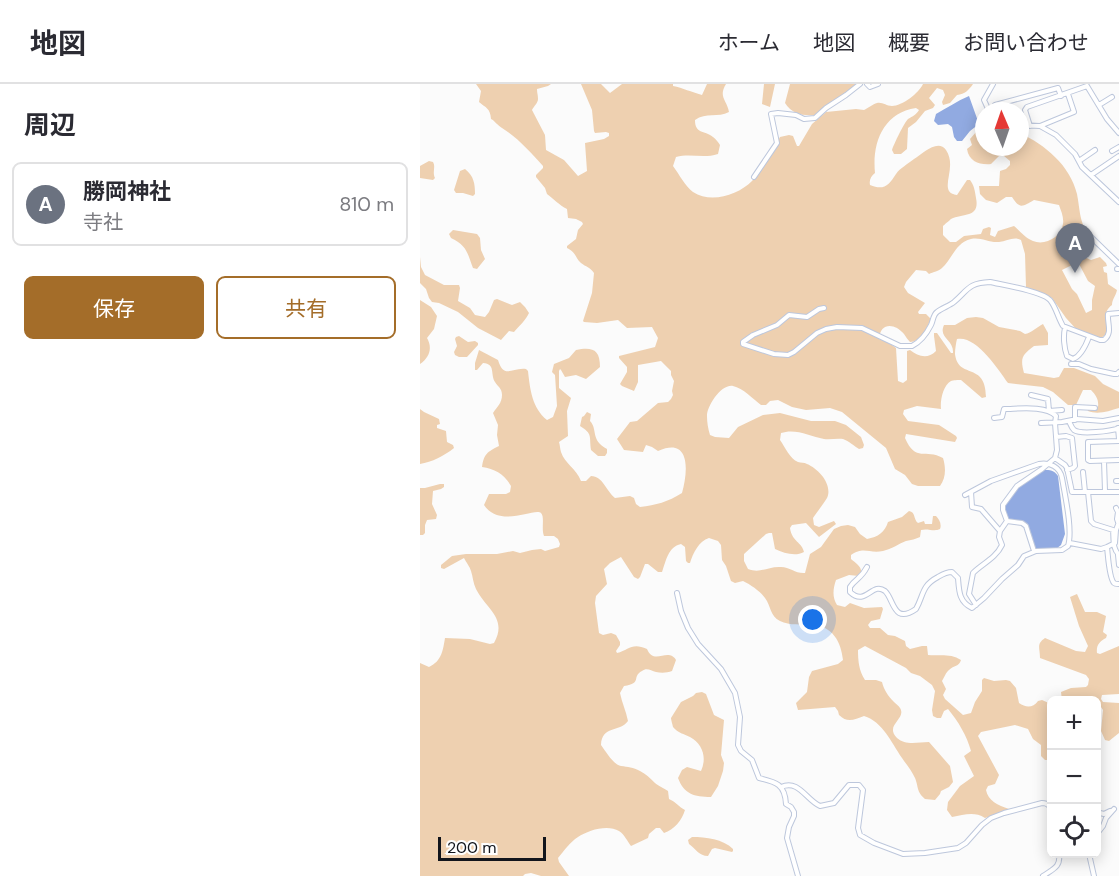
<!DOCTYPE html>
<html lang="ja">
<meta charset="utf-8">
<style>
body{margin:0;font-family:"DM Sans","Noto Sans JP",sans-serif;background:#f7f7f7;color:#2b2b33}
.controls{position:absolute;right:18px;bottom:18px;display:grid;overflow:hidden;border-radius:9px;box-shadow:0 3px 15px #0003}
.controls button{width:54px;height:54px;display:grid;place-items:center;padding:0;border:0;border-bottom:2px solid #e1e1e2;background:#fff;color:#2b2b33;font:30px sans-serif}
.compass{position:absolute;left:555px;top:18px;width:54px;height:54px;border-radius:50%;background:#fff;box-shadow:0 3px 15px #0003;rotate:358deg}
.scale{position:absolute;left:18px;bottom:15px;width:108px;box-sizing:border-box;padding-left:6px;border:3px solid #12151c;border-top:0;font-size:16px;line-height:21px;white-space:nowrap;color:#12151c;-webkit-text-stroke:4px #fff;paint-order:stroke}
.you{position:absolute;left:393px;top:536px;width:21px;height:21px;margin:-15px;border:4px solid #fff;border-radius:50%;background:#1a73e8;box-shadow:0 0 0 9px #1a73e833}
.badge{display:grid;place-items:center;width:39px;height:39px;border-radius:50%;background:#a46d29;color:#fff;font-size:20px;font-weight:700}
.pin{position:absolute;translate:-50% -50px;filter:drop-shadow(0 2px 3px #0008)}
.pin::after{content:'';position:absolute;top:32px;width:21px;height:18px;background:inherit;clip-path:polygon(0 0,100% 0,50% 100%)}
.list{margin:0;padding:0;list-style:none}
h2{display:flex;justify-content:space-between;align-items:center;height:78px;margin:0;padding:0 24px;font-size:26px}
h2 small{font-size:20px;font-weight:400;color:#7c7c81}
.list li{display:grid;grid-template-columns:39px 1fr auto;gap:18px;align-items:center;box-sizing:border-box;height:84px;margin:0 12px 12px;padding:0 12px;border:2px solid #e1e1e2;border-radius:9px}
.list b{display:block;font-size:22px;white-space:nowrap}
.list p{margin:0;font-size:20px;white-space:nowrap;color:#7c7c81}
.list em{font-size:20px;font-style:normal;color:#7c7c81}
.actions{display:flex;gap:12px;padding:18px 24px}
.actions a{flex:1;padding:14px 0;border:2px solid #a46d29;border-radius:9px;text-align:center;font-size:21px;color:#a46d29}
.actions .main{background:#a46d29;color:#fff}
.icon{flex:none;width:33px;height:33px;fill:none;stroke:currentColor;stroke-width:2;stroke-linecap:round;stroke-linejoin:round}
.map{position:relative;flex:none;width:699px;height:792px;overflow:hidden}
header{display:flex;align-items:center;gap:36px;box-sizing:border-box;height:84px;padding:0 30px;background:#fff;border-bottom:2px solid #e1e1e2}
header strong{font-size:28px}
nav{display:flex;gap:33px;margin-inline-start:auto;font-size:21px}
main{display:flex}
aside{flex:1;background:#fff}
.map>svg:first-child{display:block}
.green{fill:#eed0b0;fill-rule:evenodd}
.water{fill:#91aae1}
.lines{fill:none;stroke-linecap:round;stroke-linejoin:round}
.minor-casing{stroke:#bdc7dc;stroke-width:6}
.minor{stroke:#fff;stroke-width:4}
</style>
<header>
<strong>地図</strong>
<nav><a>ホーム</a><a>地図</a><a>概要</a><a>お問い合わせ</a></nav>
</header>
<main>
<aside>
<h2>周辺<small></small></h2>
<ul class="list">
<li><span class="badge" style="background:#6b7280">A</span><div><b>勝岡神社</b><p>寺社</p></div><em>810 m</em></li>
</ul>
<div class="actions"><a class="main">保存</a><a>共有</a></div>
</aside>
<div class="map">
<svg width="699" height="792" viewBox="0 0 699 792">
<rect width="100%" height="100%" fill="#fbfbfb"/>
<path class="green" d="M56,0H131L128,2L117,5C117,9 118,11 118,15C118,19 114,22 112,26L125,51L126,66L144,76L158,92L167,87L165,59L184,55L189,52V49L186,48L175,49L174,47L172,26L161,0H181L190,9L202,0H253V2C263,4 271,8 282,11L287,0H306C298,13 307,16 309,28C298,34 286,28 275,36C275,50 284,46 293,53C296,55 298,58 300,61L298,70C283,75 271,69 256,73L253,82C259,90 265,102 273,108C291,120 318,111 332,97C345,84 351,68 360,53L369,51L373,52L377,62H379L392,40L406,28L436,25L444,26C448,24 453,20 457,19C463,18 466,22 472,22C482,22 499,9 503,0H553C549,6 545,10 537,11L530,19L523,21L522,18L525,11L523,6L517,4L509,14L515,21L513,24L505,27L496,38L488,44L487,65L481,70H474L472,66C474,60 484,39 488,35C493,32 496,31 499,26L496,24C463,29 452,59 455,89C451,92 449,96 450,101C464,107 469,101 476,90C480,84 488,80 494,75C502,70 518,54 526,66C536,81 524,98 529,107C531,110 533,110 537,111L547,96H550C554,101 555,107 556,114C560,134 544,129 531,135C530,136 524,141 523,142V151L530,158H536L544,152L561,150L563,145L569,143L571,144L570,151L575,153L578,147L594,142C601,148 605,154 613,157C625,162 641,153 643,140C644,133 641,127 639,121L614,116C603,122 600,126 592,113H586L577,119L566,116L560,110L559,102H579L580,87L586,85L590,81V77L584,72H579L571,80C560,81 549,78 547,65L552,61L550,55L557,47L564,42V63H600V49C625,61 650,81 657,110C660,125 659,137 668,150C658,157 658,162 664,173L671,176L680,173L686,179L687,182L683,183L684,188L687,189L688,200L697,206C696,212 692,215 692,221C677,232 697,245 681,254L657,246L646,234L632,214L606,203L605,170L601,156C594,152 587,157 579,158C569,159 561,153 551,155C536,158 532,175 522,184C519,187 513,188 509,190L506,187L496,186L486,198L484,203L488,209L505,219L498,228L499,230H506L511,235C506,245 502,257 490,258C488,256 486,253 484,250C475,239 460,238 459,255L469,259L476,264L478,297L483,299L487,296V267L490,266C498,272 507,276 516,267L514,252V249H517L531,269H533C534,255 518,254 524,241H535L547,234L556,233L563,234L579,243L600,247L605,250C611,249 617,243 623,240L628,249V261L614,262C602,271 600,274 604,289L634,294L639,293L644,284H654L675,292L683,300L699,308V324C689,327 678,331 668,327L667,325L678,323C679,316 676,311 671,306H663L656,321H648L633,308L623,303L588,299C578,285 556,251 537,255C536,259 535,265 535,270C538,296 566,277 566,313L562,314L541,296C538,296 533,296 531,297C523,301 520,317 521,325L497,322L484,326L483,330L488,337L519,341L536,352L537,354L535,358L486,350L485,354C496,379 505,364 523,374C526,384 526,394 520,402H498L492,400L485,391L475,385L466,364L422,328L410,324L386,326L372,323L358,316L350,317L346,321H341C333,315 323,304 313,302C301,300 287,322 287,332C287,338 288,345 290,351L295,353L309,354L318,343L343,331L360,329L391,337H415L426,341L441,353L444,361L443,364L439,365C434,362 429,357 423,355C417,354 410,356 404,355C390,352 375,344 361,349L360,356C365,363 370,375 378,378C381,379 384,378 387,380C399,385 413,401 407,414C404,419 397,428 393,434L394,441L399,443L414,437L416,440L399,453L386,439L372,441L370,444C372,458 382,458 384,468C375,473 364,469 355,465L352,449H349L346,450L324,470V477L328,485C341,490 348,482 361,483C370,483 376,490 385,489L390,470L401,463L414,445L421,442L428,441L435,443L440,450L447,455C458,453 465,448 468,438L482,433L489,427C496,428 493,435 498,439L504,437L505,440H512L513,432H516C519,435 522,440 520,445C514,448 508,444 501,446L500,453C496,455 491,456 486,457C478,460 472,465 463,467C449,470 444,462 431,471V475C437,480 445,485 439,492L429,491L416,496C413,505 412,513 417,521L425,523L430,519L444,524L462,523L463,525L460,535L451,537L448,541L450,544H460L468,551L475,552L485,557L486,562L490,565L502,562H507L508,571C520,572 531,569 541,576C539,583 534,581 529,586C526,588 524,594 522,597L526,605L523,611L525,615L543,631L551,629L555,618L562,607V596L564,594L574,597L586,596L590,597L596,604L599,619C606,624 613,624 618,617L622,616L631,620L632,673L629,676H625L621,672V661L613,655L608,645L595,641L561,648L558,652L579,691L575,700L568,702L566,706C568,717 578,721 589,725L587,727L565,734C554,727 544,731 532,733L527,726L528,718L540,702L554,692L544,672L551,667C547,652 538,637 528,625L524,627L521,634H517L513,632L512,626L515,607L512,601L500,592L491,589L486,584L445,562L438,566C438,577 439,587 445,596H456L462,598C464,606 468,612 474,618C476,620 479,622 480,624C487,635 464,641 477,654C486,662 498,658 509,658L530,682L533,698L529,703L521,707L520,710L515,716L505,715C496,707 499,704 495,694C492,687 486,680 482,674C471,658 463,638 444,632C434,636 427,639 419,631L418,627L415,623L378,626L376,619L387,608L389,593L392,587L418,580L423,576C421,558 413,542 392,541C381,540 370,542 360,537C350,532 351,522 345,514C340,507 331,501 323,497L315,499L311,497L306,482L302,476L301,461L298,457L289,454C279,457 273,469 270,479H268L266,477L265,463L261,460C248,463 246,477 242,488H238L228,480H225L220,493L218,495L214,493L201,473L190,479L184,485L187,500L176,512L175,519L179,549L183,551L191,549L196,551L200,558V561L196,567L197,569C209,566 212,558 227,565C234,582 248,563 256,576L252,587C247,589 241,589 236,588C231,587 227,583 222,587C211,593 223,599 204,602L200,609C202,619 206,627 208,637C199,649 182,641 181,661C186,668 194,681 201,682C208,683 213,683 220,687C226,690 230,694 235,699C238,702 244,704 248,707L249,715C256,718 259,723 265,726C262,736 254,746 244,749L240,744H236L229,750L228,754L211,762C207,757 205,751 199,747C188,740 168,746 158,753C150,758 144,767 138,774L139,778L149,792H121L111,789L105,790L103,792H0V579L9,583C22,577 23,566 25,554L50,555L70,560L74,559C88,534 66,525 56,505C53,499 53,493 51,487C50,483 46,478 44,474L24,485L21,484V481L32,472L46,470H77L93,467L100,469L112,466L121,465L125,467L139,463L140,460L138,455L134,452H124C121,445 125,433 121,429C115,423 80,445 64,421L69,410H86L90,408L91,402C84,390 75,385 62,383C64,370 67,368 79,362L77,351L78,341L73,329C77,323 82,319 82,311C82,304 78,303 75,298C70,290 76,280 63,279L57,286H55V279L59,266L78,276C84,296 92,283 106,285L108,287C110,305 112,324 127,336L133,333L137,322L135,291L132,288L134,280L149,274L156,266C172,263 180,265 180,283L166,295L156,291L145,293L141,286L140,285L139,287V304L151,314L147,327L148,352L139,358C140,361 140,365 141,368C145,380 156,384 161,397H166L171,392C183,392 186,407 195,414L210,412L214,414L216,420L220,423C236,421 248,418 262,409C268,388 271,352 238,367L232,363L226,361L223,368L204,366L197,355L210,338L217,337L238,319L248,318L251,315L253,311L252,307L254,297L251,291V287L241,277L218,281V298L214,307L202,302L200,300L207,288V283L199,274V272L235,263L238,254L232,243L207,244L198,236L177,239L164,238L163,237L172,209L174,189C170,183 166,183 161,179C155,174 157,169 147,164V162L156,155L158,146L163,140L162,138L156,135L148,134L147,125C139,121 134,115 127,110L125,104L116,93V91L123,84V82C110,68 98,54 82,44C77,41 75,37 71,35C70,24 66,24 59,18L61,7ZM658,178L668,197L675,202L672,216V226L666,229L657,210L652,205L642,186Z
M344,0H355L350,23L342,20Z
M370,0H438L395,31C383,32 372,30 365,19Z
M9,77L13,78C16,83 12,88 15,94L13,96L0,94V82Z
M45,85C54,92 55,100 55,110L53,112L43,109H36L34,106L40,87Z
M33,146L57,150L60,154L61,166L65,175L57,185L53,184C47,168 47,162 31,154L29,150Z
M0,173L1,183L5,191L24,201H39L40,204L38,217L50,224L55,231L65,233L69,228L74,216L77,215L92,221L100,218L105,223L109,229C106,236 99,242 94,248L89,247L81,256L58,244L38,228L19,219L12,218L9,214L6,205L0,199Z
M0,216L11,223L17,232L14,245L7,254C13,264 9,274 0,280Z
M39,252L48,258L55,257L58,259V261L47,273H39L35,271L34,268L37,262L35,255L36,253Z
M0,325L4,328L19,335L20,340L17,341V344L26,347L27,358L33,361L34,364C24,372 12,378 0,380Z
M167,328L171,330L170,337C178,345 170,356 187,365V369L185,372H178L171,366C169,352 173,350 160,342L162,333L164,332Z
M20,400H24V403L21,405L13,407L12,420L17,431L16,435L7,436L5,441V449L3,451H0V404H5Z
M657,510L665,528H677L686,532L683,548L687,551L686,554C680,557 676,561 677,569L680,570L699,562V610L682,611L681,615L683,618L699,619V649L689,657L685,656L681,647L683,626L681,623L677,622L676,616H642L641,608L651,604L666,603L668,601L669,595L666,591L620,574C620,564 616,560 625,554L656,567L665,568L668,562L659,542L650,513Z
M282,608L286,610L294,631L304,636L301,671L304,679L303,687L298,702L291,713C274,713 264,710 258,694L262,686L267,683L281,687C287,674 283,660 270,653C264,650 258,649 253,643C253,642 251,636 251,634L261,618L273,612L276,609Z
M272,753C286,753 303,755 313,765V767L312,768L295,764L292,765L288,772C279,772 276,765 269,760L268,756Z"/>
<path class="water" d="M549,12L559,40L550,47L542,57H537L534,53L532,43L528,40L518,41L514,37L516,30C527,24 537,17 549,12Z
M624,386C630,386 634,386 638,392L645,450L641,461L636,465L615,464L607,441L588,436C587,433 585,430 585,426C582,411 613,393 624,386Z"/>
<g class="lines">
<g class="minor-casing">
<path id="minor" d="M447,0L450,3L458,0
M667,2L687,35L699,49
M575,21L638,4L641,12
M679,21L692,13
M569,27L564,16L573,0
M600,41L620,42L636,51L655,70L662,83L699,118
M610,42L605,26L607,23L667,2
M620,42L654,28L648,10
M692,67L699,63
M659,77L675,66
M671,91L699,72
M334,93L357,59L351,30L358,29L376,31L384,35L395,34L406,24L426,11L440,0
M671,153L699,180
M697,185H699
M404,224L399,225L387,233L369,231L357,241L333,251L323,258V260L354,270L368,271L374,268L397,249L406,245L417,243L442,244L480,262H492C500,258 507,249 511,241C513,237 513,231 517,228C522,224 529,222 534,218C548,206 548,199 570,198C583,201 622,207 630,216C636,223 638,234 643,242L680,256H684C693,249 687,239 688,230L699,229
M645,244C643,252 644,264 647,272L653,275C661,272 666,261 669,253
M651,280H659L671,285L694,290H697L699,288
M611,311L628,315L629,327L642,326
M574,334L582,333L584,325C598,325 625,321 636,332L635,339L637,366L635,374L622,385L597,402L583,421V426L587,437L602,439L606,442L614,467
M655,336V323L675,324
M649,337C651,341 651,343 654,346C661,351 691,347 699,344
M621,339L642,338L657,335L683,337L699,334
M698,344L699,355
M636,353L646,352L652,354L655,382L653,384L647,386
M699,357L668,358V376L670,377L699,376
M635,374L645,381L647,384L652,408H699
M684,377L685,407
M663,388L665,408
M696,397H699
M551,408L552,423L561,425L580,447L579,453L582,461C576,474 562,480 553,489L549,510L556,521
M668,408L671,437L674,440L693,446C694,455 692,464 699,471
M696,424L698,428L697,435L698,438
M580,447L587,437
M650,459L681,465L687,463L695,459L696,446L699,438
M687,463C688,471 689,494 694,499C695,500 697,500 699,500
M698,471L699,481
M447,483C441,495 436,494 430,503V508C446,523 452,497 465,507C474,515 473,541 496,525C504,511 501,502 518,493C523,490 526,488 532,488L538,494C539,507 539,518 552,524L564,514L582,495L598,481L604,472L616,467L642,466L648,462C653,446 645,412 642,394C640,383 630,378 619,380L571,397L545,411
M257,509L261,527L268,544L278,560L301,585L315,609L320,633L318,661L321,667L332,676L339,694C356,698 365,700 366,720L371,723L374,728V732L369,743L367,754L378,792
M361,703C379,695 386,716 400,722L414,719L429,701H439L443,706L438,744L440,751L454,759L483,770L505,769L538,764L546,759L562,741L571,734L584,729L622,719C628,719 630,722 632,728
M676,728L684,730L690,727
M676,751L683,742L686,734L694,725
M669,770L674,792
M623,792C633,785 641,783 639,770"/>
</g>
<use href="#minor" class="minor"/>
</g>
</svg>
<div class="controls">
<button>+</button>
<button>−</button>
<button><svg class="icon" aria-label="locate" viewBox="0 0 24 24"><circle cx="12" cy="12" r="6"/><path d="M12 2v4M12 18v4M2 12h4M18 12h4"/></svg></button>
</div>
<svg class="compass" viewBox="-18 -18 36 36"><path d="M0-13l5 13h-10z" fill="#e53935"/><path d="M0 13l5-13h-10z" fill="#7c7c81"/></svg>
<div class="scale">200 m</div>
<div class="you"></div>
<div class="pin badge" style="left:655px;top:189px;background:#6b7280">A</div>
</div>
</main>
